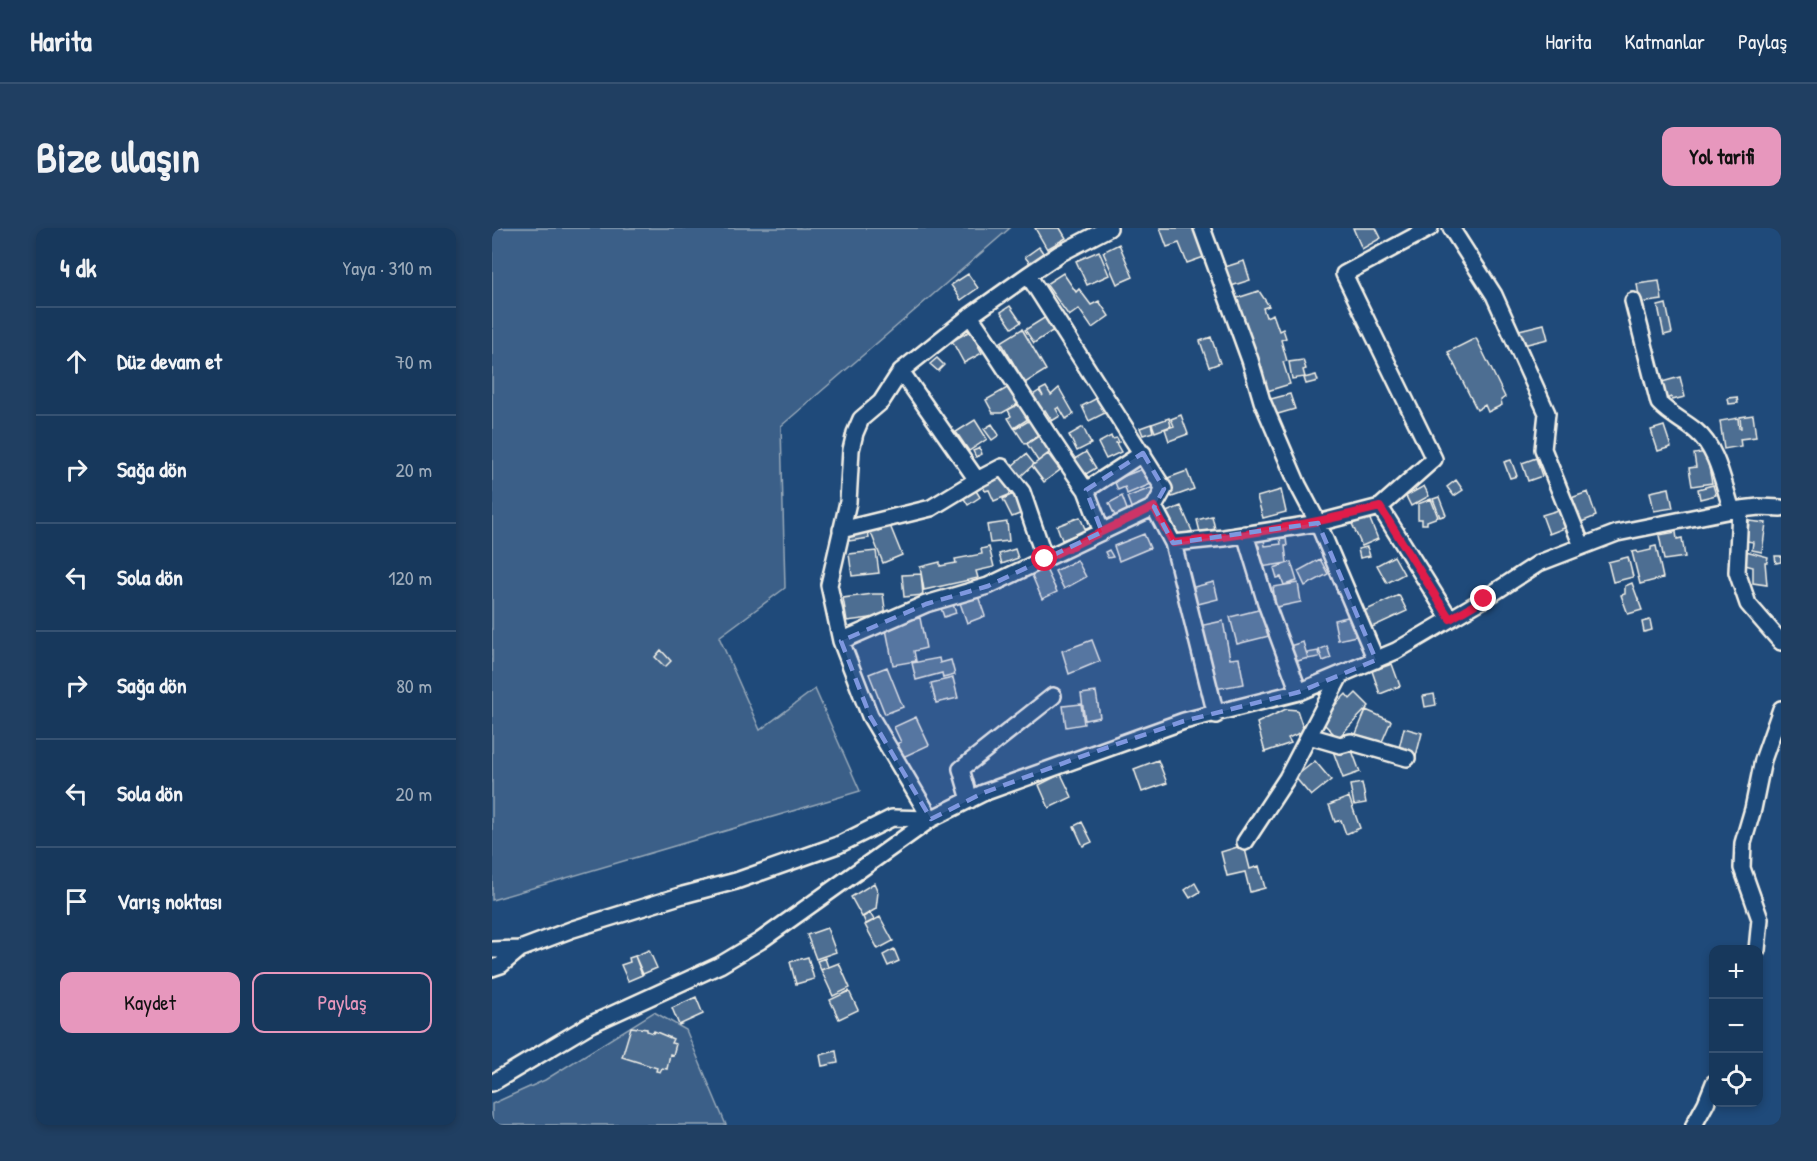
<!DOCTYPE html>
<html lang="tr">
<meta charset="utf-8">
<style>
body{margin:0;font-family:"Patrick Hand",sans-serif;background:#203f62;color:#f1f3f6}
.controls{position:absolute;right:18px;bottom:18px;display:grid;overflow:hidden;border-radius:12px;box-shadow:0 3px 9px #0003}
.controls button{width:54px;height:54px;display:grid;place-items:center;padding:0;border:0;border-bottom:2px solid #365272;background:#17385c;color:#f1f3f6;font:30px sans-serif}
.stop{position:absolute;width:18px;height:18px;margin:-14px;border:4px solid #e11d48;border-radius:50%;background:#fff}
.stop.end{background:#e11d48;border-color:#fff;box-shadow:0 2px 6px #0008}
.list{margin:0;padding:0;list-style:none}
h2{display:flex;justify-content:space-between;align-items:center;height:78px;margin:0;padding:0 24px;font-size:26px}
h2 small{font-size:20px;font-weight:400;color:#9eacbb}
.list li{display:grid;grid-template-columns:39px 1fr auto;gap:18px;align-items:center;box-sizing:border-box;height:108px;padding:0 24px;border-top:2px solid #365272}
.list b{display:block;font-size:22px;white-space:nowrap}
.list em{font-size:20px;font-style:normal;color:#9eacbb}
.actions{display:flex;gap:12px;padding:18px 24px}
.actions a{flex:1;padding:14px 0;border:2px solid #e797bd;border-radius:12px;text-align:center;font-size:21px;color:#e797bd}
.actions .main{background:#e797bd;color:#111}
.icon{flex:none;width:33px;height:33px;fill:none;stroke:currentColor;stroke-width:2;stroke-linecap:round;stroke-linejoin:round}
.map{position:relative;flex:none;width:1289px;height:897px;overflow:hidden;border-radius:12px}
header{display:flex;align-items:center;gap:36px;box-sizing:border-box;height:84px;padding:0 30px;background:#17385c;border-bottom:2px solid #365272}
header strong{font-size:28px}
nav{display:flex;gap:33px;margin-inline-start:auto;font-size:21px}
.intro{display:flex;align-items:center;justify-content:space-between;box-sizing:border-box;height:144px;padding:0 36px}
h1{margin:0;font-size:42px}
.button{padding:15px 27px;border-radius:12px;background:#e797bd;color:#111;font-size:21px;font-weight:700}
main{display:flex;gap:36px;padding:0 36px}
aside{flex:1;background:#17385c;border-radius:12px;box-shadow:0 3px 9px #0003}
.map>svg:first-child{display:block}
.green{fill:#3a5f88;stroke:#97a8b8;stroke-width:1.5}
.building{fill:#4d6e92;stroke:#f4f1e8;stroke-width:1.5}
.lines{fill:none;stroke-linecap:round;stroke-linejoin:round}
.minor-casing{stroke:#f4f1e8;stroke-width:20}
.minor{stroke:#1f4a7a;stroke-width:15}
.route{stroke:#e11d48;stroke-width:8}
.marked{fill:#7e97df;fill-opacity:0.2;stroke:#7e97df;stroke-width:4.5;stroke-dasharray:12 8;stroke-linejoin:round}
</style>
<header>
<strong>Harita</strong>
<nav><a>Harita</a><a>Katmanlar</a><a>Paylaş</a></nav>
</header>
<div class="intro"><h1>Bize ulaşın</h1><a class="button">Yol tarifi</a></div>
<main>
<aside>
<h2>4 dk<small>Yaya · 310 m</small></h2>
<ul class="list">
<li><svg class="icon" aria-label="ahead" viewBox="0 0 24 24"><path d="M12 20V5M6 11l6-6 6 6"/></svg><div><b>Düz devam et</b></div><em>70 m</em></li>
<li><svg class="icon" aria-label="right" viewBox="0 0 24 24"><path d="M7 20v-9h11M14 6l5 5-5 5"/></svg><div><b>Sağa dön</b></div><em>20 m</em></li>
<li><svg class="icon" aria-label="left" viewBox="0 0 24 24"><path d="M17 20v-9H6M10 6l-5 5 5 5"/></svg><div><b>Sola dön</b></div><em>120 m</em></li>
<li><svg class="icon" aria-label="right" viewBox="0 0 24 24"><path d="M7 20v-9h11M14 6l5 5-5 5"/></svg><div><b>Sağa dön</b></div><em>80 m</em></li>
<li><svg class="icon" aria-label="left" viewBox="0 0 24 24"><path d="M17 20v-9H6M10 6l-5 5 5 5"/></svg><div><b>Sola dön</b></div><em>20 m</em></li>
<li><svg class="icon" aria-label="arrive" viewBox="0 0 24 24"><path d="M6 21V4h12l-3 4 3 4H6"/></svg><div><b>Varış noktası</b></div></li>
</ul>
<div class="actions"><a class="main">Kaydet</a><a>Paylaş</a></div>
</aside>
<div class="map">
<svg width="1289" height="897" viewBox="0 0 1289 897">
<rect width="100%" height="100%" fill="#1f4a7a"/>
<filter id="ink" filterUnits="userSpaceOnUse"><feTurbulence type="fractalNoise" baseFrequency=".0167" numOctaves="2"/><feDisplacementMap in="SourceGraphic" scale="12" xChannelSelector="R" yChannelSelector="G"/><feConvolveMatrix kernelMatrix="1 2 1 2 8 2 1 2 1" color-interpolation-filters="sRGB"/></filter>
<g filter="url(#ink)">
<path class="green" d="M0,0H518L289,198L293,360L227,409L268,502L323,461L368,563L0,672Z
M162,784L194,802L234,897H0V876L53,852Z"/>
<path class="building" d="M543,0H568L574,10L555,21Z
M668,0H701L712,29L695,35L687,15L675,19Z
M861,0H884L889,10L870,21Z
M627,16L641,49L625,56L611,24Z
M547,19L554,29L540,38L533,29Z
M607,23L617,47L595,57L584,33Z
M752,33L758,52L736,59L730,40Z
M571,45L584,64L587,61L599,77L607,73L617,88L600,100L587,81L577,88L554,56Z
M476,46L486,60L469,72L459,57Z
M1167,53L1170,72L1148,75L1145,56Z
M767,63L777,78L771,80L774,89L781,86L787,103L791,101L794,110L789,112L795,133L791,134L798,156L772,164L742,71Z
M1174,76L1180,105L1172,107L1166,78Z
M518,78L529,94L520,100L509,84Z
M557,87L565,100L542,115L533,102Z
M1052,96L1056,111L1031,117L1027,102Z
M530,101L554,142L533,155L509,114Z
M478,103L490,125L472,135L460,113Z
M719,109L728,135L717,139L708,113Z
M984,110L1013,169L1009,172L1010,177L996,184L993,177L985,182L956,124Z
M445,130L452,137L446,143L438,136Z
M811,132L814,141L811,142L813,149L800,151L797,134Z
M824,147L826,153L814,156L812,150Z
M1188,149L1193,169L1180,172L1179,169L1174,171L1170,154Z
M517,159L526,176L510,185H501L494,172Z
M554,159L559,167L567,160L582,186L574,191L567,179L564,181L568,188L560,193L553,182L548,185L538,169L547,163L551,168L548,162Z
M798,166L803,181L779,188L775,172Z
M607,169L615,184L597,193L590,178Z
M1245,169L1246,175L1237,176L1236,170Z
M527,176L536,191L522,200L516,190L519,188L516,182Z
M689,187L696,206L677,213L673,201L682,198L679,191Z
M1261,187L1264,209L1248,211L1249,218L1232,221L1228,193L1246,190L1247,200H1249L1248,189Z
M677,190L679,198L663,204L660,196Z
M483,192L495,211L477,223L464,204Z
M538,192L547,206L533,216L523,201Z
M500,196L507,207L500,212L492,201Z
M659,196L661,204L651,207L648,200Z
M1172,198L1179,219L1166,223L1159,202Z
M591,199L599,216L585,223L577,207Z
M547,208L558,224L546,233L535,216Z
M619,208L620,211L625,210L627,214L624,215L629,224L614,231L606,215Z
M488,220L490,226L484,229L481,223Z
M594,224L604,240L589,249L579,233Z
M1214,224L1220,255L1200,258L1197,240L1204,239L1202,226Z
M534,226L542,236L529,248L520,238Z
M556,226L568,242L552,254L540,238Z
M1044,230L1050,248L1036,253L1030,235Z
M1019,232L1025,248L1018,250L1012,234Z
M653,240L659,256L635,266L633,259L626,262L622,252Z
M695,243L702,261L680,269L673,251Z
M509,244L519,266L502,273L497,262L493,263L489,253Z
M964,252L971,262L962,268L955,259Z
M1221,257L1224,267L1208,271L1206,261Z
M932,258L937,268L919,278L914,268Z
M659,260L664,273L640,282L635,269Z
M1177,260L1181,280L1162,283L1158,264Z
M483,261L488,269L476,277L471,269Z
M789,262L794,284L771,290L765,269Z
M1096,264L1104,288L1087,295L1079,270Z
M521,266L530,285L520,289L511,271Z
M630,268L636,284L624,290L617,275Z
M947,269L954,287L948,289L941,271Z
M939,271L946,289L935,293V296H930V291H926V276Z
M689,278L700,303L683,310L672,285Z
M1070,281L1075,299L1057,306L1050,287Z
M720,288L723,301L708,304L705,292Z
M588,289L594,303L570,312L565,298Z
M877,289L886,311L870,318L860,296Z
M1257,293L1274,295L1270,324L1260,322L1261,314L1255,313Z
M515,294L517,313L498,315L495,297Z
M397,295L410,327L391,335L377,300L384,297L386,303L389,302L388,299Z
M376,300L377,310L357,313L355,303Z
M1184,304L1185,311L1190,310L1193,329L1172,332L1167,307Z
M652,306L658,320L627,333L622,318Z
M788,310H794L795,318H793L795,335L769,339L767,318L760,319L759,313L772,311L773,318L789,316Z
M1164,318L1171,350L1148,356L1140,324L1145,323L1146,325L1159,322V319Z
M497,319L502,339L484,343L486,350L432,362L428,339L448,334V338L464,335L463,331L490,326L489,321Z
M875,319L878,328L868,330L866,321Z
M523,321L526,330L510,336L507,326Z
M617,322L621,329L616,330L613,324Z
M384,323L387,345L360,348L357,326Z
M1254,323L1276,329L1275,334H1273L1275,357L1261,355V339L1253,337Z
M902,328L912,346L895,355L885,337Z
M1283,328H1289V334L1284,335Z
M1136,329L1141,349L1121,354L1116,334Z
M828,331L836,346L813,358L806,343Z
M585,332L594,349L572,361L563,343Z
M799,334L805,353L792,357L789,349L785,350L782,340Z
M553,339L565,364L550,371L539,345Z
M429,346L431,367L412,369L410,347Z
M722,354L726,371L702,377L698,360Z
M806,355L809,374L780,380L778,373L783,372L781,359Z
M1140,355L1150,382L1136,386L1129,367L1133,366V358Z
M485,365L493,388L475,395L468,375L474,372L473,370Z
M381,366H391L394,388L355,393L351,370Z
M907,367L915,383L878,400L870,384Z
M461,376L464,385L452,389L449,380Z
M770,381L777,408L745,416L738,389Z
M860,388L864,408L846,412L842,392Z
M428,390L434,420L422,423L424,433L401,437L393,396Z
M1158,392L1160,402L1152,404L1150,394Z
M731,393L738,431L747,430L752,456L723,461L715,417L711,418L707,398Z
M600,412L608,433L577,446L570,423Z
M811,414L816,430L799,435L794,419Z
M835,418L839,430L831,433L827,422Z
M169,422L179,433L173,439L163,429Z
M826,423L827,429L816,431L815,425Z
M447,430L448,435L459,432L463,447L451,450L450,445L424,452L420,435Z
M900,436L908,458L888,466L880,443Z
M395,439L411,479L393,486L377,446Z
M461,450L466,470L444,475L439,455Z
M604,464L608,489L593,492L589,466Z
M864,465L877,478L846,510L828,492L854,466L858,471Z
M942,466L944,477L933,479L931,468Z
M589,476L592,496L574,499L571,478Z
M794,481L805,482L812,503L796,510L799,515L773,524L765,495Z
M874,482L899,493L889,516L875,510L874,513L863,508Z
M424,489L437,517L411,529L404,516L409,514L402,499Z
M912,500L930,505L924,528L906,524Z
M858,517L868,544L851,550L841,523Z
M666,532L675,555L650,564L642,541Z
M823,533L839,552L819,568L803,549Z
M569,546L580,569L557,580L547,557Z
M870,555L874,575L862,577L858,557Z
M857,569L868,600L854,606L849,592L843,594L837,577Z
M590,594L600,614L591,618L582,598Z
M752,617L758,641L767,638L773,660L758,664L753,644L735,648L729,624Z
M382,655L386,664L384,681L370,689L359,669Z
M703,655L708,664L698,670L693,662Z
M378,685L382,692L374,696L371,689Z
M388,689L401,713L386,721L373,697Z
M335,700L344,724L324,731L315,707Z
M402,721L407,733L396,738L391,727Z
M157,722L165,740L151,746L143,728Z
M143,728L150,747L136,753L129,737L138,734L137,730Z
M316,729L322,751L304,756L298,734Z
M333,730L336,739L329,742L325,733Z
M347,735L358,760L341,768L329,742Z
M357,763L366,782L347,791L338,772Z
M204,769L211,786L187,797L180,780Z
M139,799L155,801V803L161,805L162,803L181,811L179,815L184,816L181,827L178,826L175,841L170,840L168,844L164,843L165,840L130,829Z
M344,823L346,835L330,838L328,827Z"/>
<g class="lines">
<g class="minor-casing">
<path id="minor" d="M959,0L1002,67L1055,185L1051,221L1090,318
M536,47L672,261L662,279
M1141,73L1167,175C1178,187 1192,193 1204,203C1226,221 1231,256 1240,282
M478,88C518,145 553,205 594,262L651,225
M485,252L510,239L530,264L553,331
M594,262L610,304
M888,279L958,391
M1248,281L1245,344L1256,376L1289,414
M349,302L439,280L485,252L409,143
M753,306L775,378L807,464
M681,315L724,487
M349,413L434,376L496,358L662,279L681,315L732,310L826,295L806,257L770,173L758,132L710,0
M884,432L826,295L888,279L942,231L852,46L938,0
M817,508L848,517L859,514L915,530
M478,572L469,541L561,468
M439,591L378,488L349,413L337,357L356,274L359,222L363,205L369,191L389,174L409,143L478,88L536,47L567,26L617,0
M753,614L795,550L849,446
M0,722L28,721
M1265,722L1268,691L1250,640L1251,615L1261,581L1271,532L1289,481
M0,740L9,737L28,721L81,701L191,667L244,653L346,617L400,590L439,591
M0,855L97,797L228,737L268,713L439,591L491,565L692,493L807,464L904,423L992,371L1047,335L1125,305L1240,282L1267,279L1289,280
M1202,897L1214,875L1222,855"/>
</g>
<use href="#minor" class="minor"/>
</g>
</g>
<g class="lines" filter="url(#ink)">
<path class="route" d="M553,331L662,279L681,315C751,308 820,296 888,279L958,391L992,371"/>
</g>
<path class="marked" d="M651,225L672,261L662,279L681,315L826,295L884,432L807,464L692,493L585,530L491,565L439,591L378,488L349,413L434,376L496,358L610,304L594,262Z"/>
</svg>
<div class="controls">
<button>+</button>
<button>−</button>
<button><svg class="icon" aria-label="locate" viewBox="0 0 24 24"><circle cx="12" cy="12" r="6"/><path d="M12 2v4M12 18v4M2 12h4M18 12h4"/></svg></button>
</div>
<div class="stop" style="left:553px;top:331px"></div>
<div class="stop end" style="left:992px;top:371px"></div>
</div>
</main>
